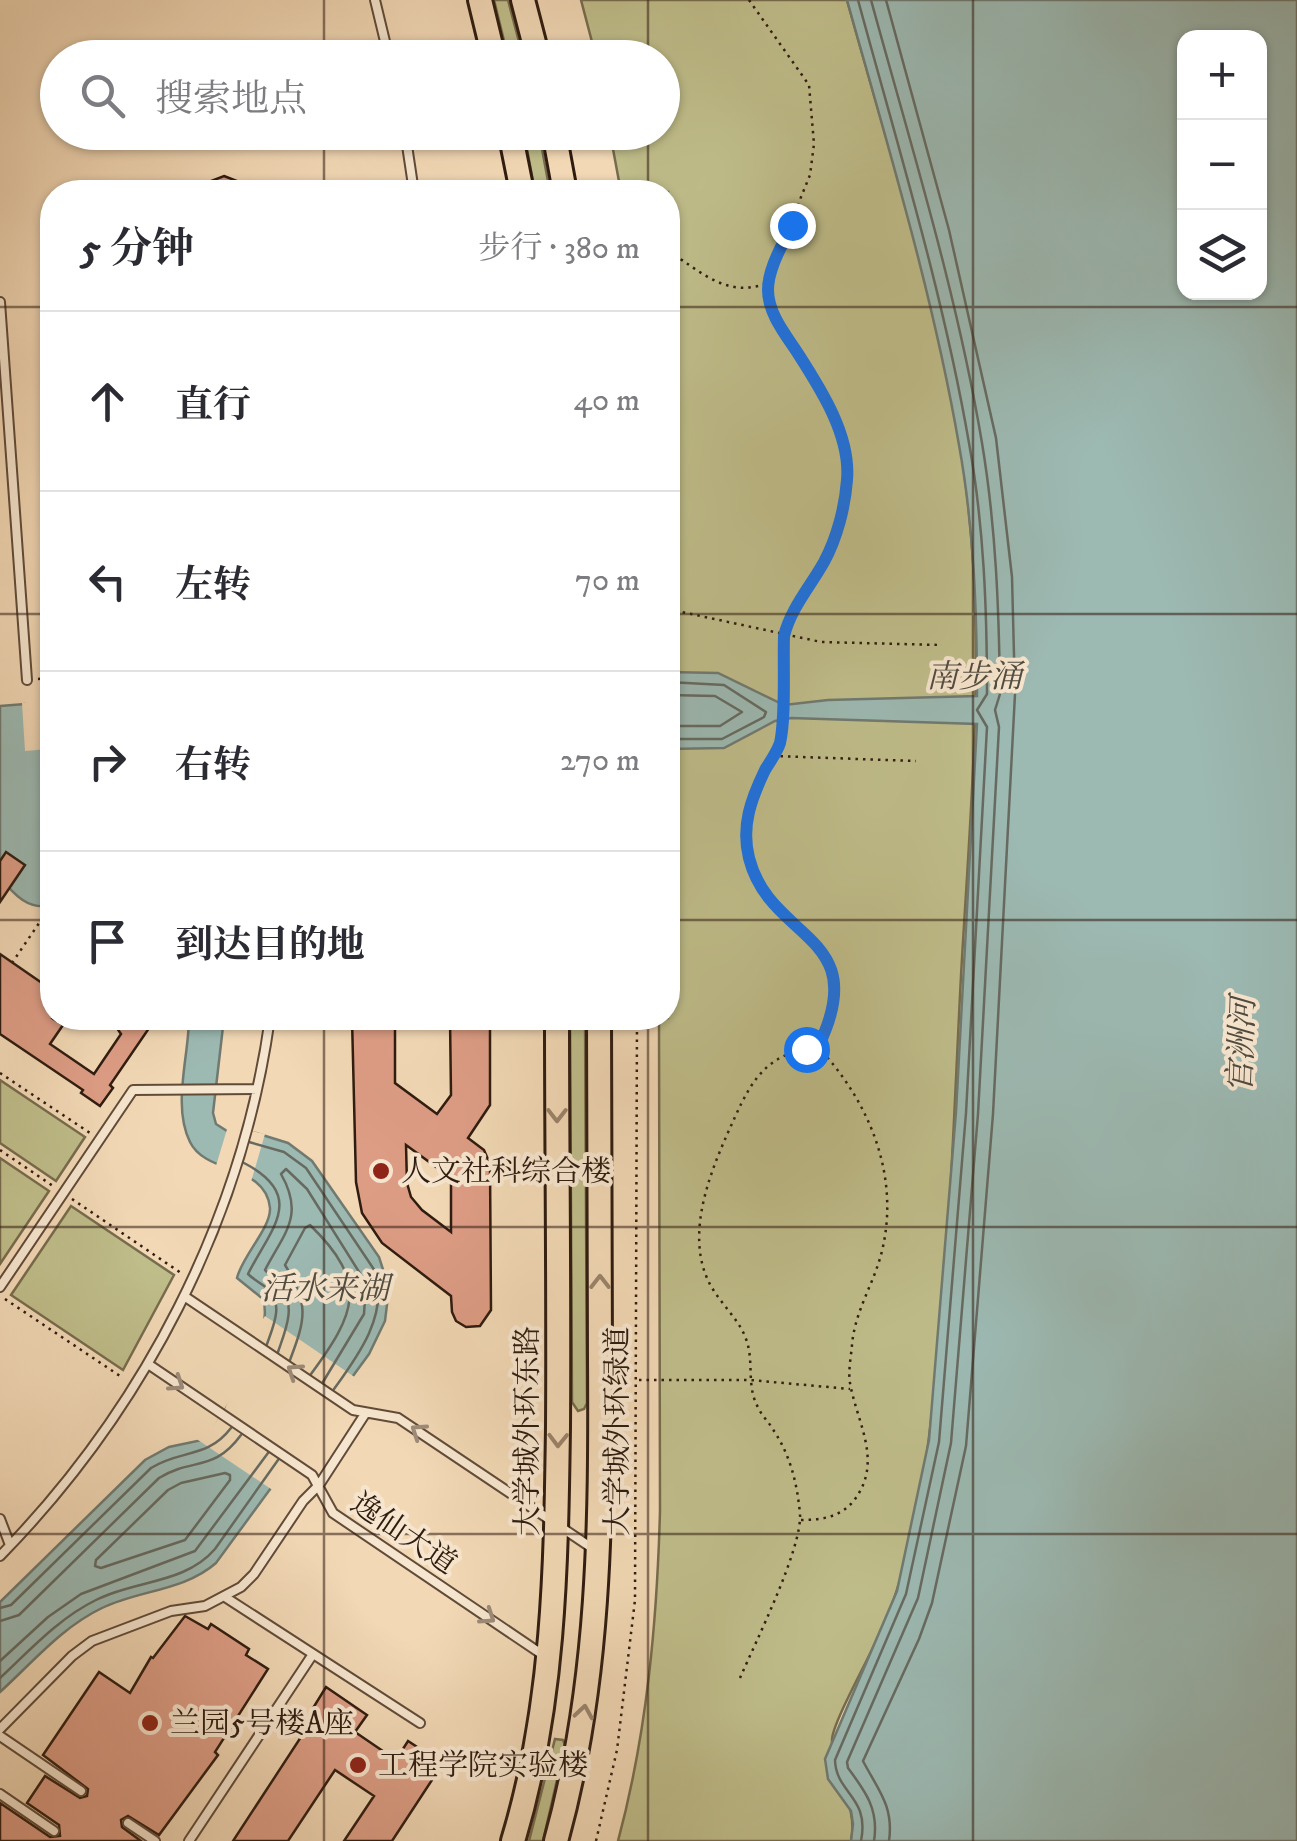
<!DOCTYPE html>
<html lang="zh">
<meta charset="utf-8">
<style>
body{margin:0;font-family:"IM FELL DW Pica","Noto Serif SC",serif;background:#f7f7f7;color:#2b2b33}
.controls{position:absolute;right:30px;top:30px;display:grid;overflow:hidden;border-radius:20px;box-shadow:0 2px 8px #0004}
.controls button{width:90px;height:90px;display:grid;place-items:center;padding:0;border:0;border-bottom:2px solid #e1e1e2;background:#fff;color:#2b2b33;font:50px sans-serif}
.stop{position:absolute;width:30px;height:30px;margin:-22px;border:8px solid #1a73e8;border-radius:50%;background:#fff}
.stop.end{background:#1a73e8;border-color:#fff;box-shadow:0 2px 10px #0008}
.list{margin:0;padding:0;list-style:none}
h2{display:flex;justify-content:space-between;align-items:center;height:130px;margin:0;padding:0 40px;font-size:42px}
h2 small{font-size:32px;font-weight:400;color:#7c7c81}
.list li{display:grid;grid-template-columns:65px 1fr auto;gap:30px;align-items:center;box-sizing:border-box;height:180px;padding:0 40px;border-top:2px solid #e1e1e2}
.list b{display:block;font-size:38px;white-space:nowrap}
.list em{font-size:32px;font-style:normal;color:#7c7c81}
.icon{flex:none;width:55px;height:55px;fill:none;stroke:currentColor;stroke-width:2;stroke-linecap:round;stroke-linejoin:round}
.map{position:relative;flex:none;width:1297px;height:1841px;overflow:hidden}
.search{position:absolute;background:#fff;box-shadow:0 2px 8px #0004;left:40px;top:40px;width:640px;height:110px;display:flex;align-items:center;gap:25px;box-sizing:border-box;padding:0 35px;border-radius:55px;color:#7c7c81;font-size:38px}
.panel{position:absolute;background:#fff;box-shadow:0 2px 8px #0004;left:40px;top:180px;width:640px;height:850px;border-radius:40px}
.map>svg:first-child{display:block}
.green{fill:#bfbd8a;stroke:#776c4d;stroke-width:2.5}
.water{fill:#9cb9b2;stroke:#707a71;stroke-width:2.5;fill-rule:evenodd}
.pier{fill:#f2d8b5}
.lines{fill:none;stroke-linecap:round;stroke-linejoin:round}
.shore{stroke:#666a61;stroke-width:2.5}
.building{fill:#dd9d85;stroke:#2f1c10;stroke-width:2.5;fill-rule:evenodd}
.lane-casing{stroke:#604b39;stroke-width:12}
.primary-casing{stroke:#2f1c10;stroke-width:28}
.path{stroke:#2f1c10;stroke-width:2.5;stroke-dasharray:2.5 5;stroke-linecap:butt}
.lane{stroke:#f7e6cf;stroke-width:8}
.primary{stroke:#f2d8b5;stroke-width:22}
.oneway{stroke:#9a836b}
.oneway2{stroke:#9d8b79}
.route{stroke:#1a73e8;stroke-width:12}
.grid{fill:none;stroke:#2f1c10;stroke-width:2.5;stroke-opacity:0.55}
.poi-dot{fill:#8f2418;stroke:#f7e6cf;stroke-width:4}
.labels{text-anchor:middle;stroke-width:8;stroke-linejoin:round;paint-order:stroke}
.poi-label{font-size:30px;fill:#2f1c10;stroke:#f7e6cf;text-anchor:start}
.street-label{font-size:30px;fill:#2f1c10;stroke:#f7e6cf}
.water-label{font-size:32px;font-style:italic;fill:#504b41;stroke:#f7e6cf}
</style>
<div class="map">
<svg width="1297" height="1841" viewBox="0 0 1297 1841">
<rect width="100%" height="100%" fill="#f2d8b5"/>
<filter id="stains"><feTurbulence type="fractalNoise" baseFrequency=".002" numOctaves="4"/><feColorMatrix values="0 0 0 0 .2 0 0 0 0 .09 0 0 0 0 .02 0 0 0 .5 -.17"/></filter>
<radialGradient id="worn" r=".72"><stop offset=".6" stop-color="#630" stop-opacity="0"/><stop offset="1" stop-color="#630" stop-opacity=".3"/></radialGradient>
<path class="green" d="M494,0H508L523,57H508Z
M581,0H847C892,163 947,327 967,495C986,657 970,813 961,976C953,1129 949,1284 929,1437C922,1498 909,1563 886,1620C877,1644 832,1722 832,1740C832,1775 859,1806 851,1841H618C647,1733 657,1622 660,1511L659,1018H668V192H621L610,133L662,132V58L596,57Z
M524,133H539L550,192H535Z
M570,1018H585L587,1403L584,1409L578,1411L572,1402Z
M0,1080L85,1137L56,1181L0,1143Z
M0,1158L49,1191L0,1264Z
M71,1206L174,1275L123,1370L11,1295Z
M555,1739L563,1740L565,1745L543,1841H529Z"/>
<path class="water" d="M847,0H1297V1841H851L853,1824L851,1811L828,1779L825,1759L897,1591L929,1440L956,1112L977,724L791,718L775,721L724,748L668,749V672L718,673L784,705L828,700L977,696C977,612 974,528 959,445C933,294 888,147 847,0ZM1184,38H1260V292H1184Z
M25,704L52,718V905C29,911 14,895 0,877V706Z
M189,1018H224L213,1113L216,1124L227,1131L256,1133L288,1143L312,1161L379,1257L389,1288L385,1321L369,1354L216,1563C184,1591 139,1590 102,1608C62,1627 32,1663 0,1692V1602L145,1460L169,1447L207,1439C227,1406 275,1338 263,1299L237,1278C242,1256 271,1228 270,1208C266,1164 206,1175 190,1142C172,1106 189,1056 189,1018Z"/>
<path class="pier" d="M33,702L52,713V816L48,749L25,751L22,703Z
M228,1126L265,1134L251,1182L215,1169Z
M265,1316L356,1378L274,1491L195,1438L211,1429L225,1409L257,1328Z"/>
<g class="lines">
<path class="shore" d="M858,0C898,147 943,293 969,443C984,526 987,610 987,694L977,710L987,727L966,1113L939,1442L906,1594L835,1760C836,1794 870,1796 861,1841
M871,0C911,146 957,293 982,443C996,527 999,610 1000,694L995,710L999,727L978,1114L951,1443L918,1598L847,1762L848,1768C866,1792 879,1810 874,1841
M886,0L949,230L996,438L1012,577L1015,694L993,1114L966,1446L932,1603L919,1639L863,1761C878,1790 894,1806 889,1841
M668,682L724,685L766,712L764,717L722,739H668
M668,695L715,696L742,712L720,726H668
M249,1142L284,1152L306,1168L375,1271C389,1314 358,1356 334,1389
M244,1163C308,1196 270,1230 248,1274C254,1280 261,1283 268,1289C284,1304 273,1327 267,1344
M278,1352C285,1331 296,1308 282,1287C278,1280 270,1276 265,1270C284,1233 305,1216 281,1174L286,1169L307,1189L366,1283L364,1314L323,1382
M290,1360C306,1318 309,1304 285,1265L305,1228L310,1225C370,1283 355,1314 311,1374
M225,1473L230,1475V1480L185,1540L101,1568L95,1566L96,1560L168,1490L181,1483Z
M0,1608L11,1605L151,1468C182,1449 207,1459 231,1428
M0,1621L19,1615L159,1478C193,1457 213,1473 241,1435
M0,1661L48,1617L81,1594L195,1551L268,1453
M0,1678C30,1650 59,1618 96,1600C135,1580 185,1584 215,1549L278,1460"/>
</g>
<path class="building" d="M224,176L237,181L248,192H201L211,181Z
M6,852L25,865L0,902V861Z
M0,954L42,983L52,968V1018L63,1025L50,1044L94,1074L121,1034L110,1018H156L110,1085L113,1088L100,1106L81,1093L83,1090L0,1034Z
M352,1018H395V1083L437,1114L451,1095L450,1018H490V1105L468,1138L484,1150L490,1164L491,1310L480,1326L466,1327L456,1321L452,1312L451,1296L382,1243L362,1213L356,1182ZM406,1145L451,1178V1232L422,1210L411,1197L407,1183Z
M185,1616L208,1629L211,1624L249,1649L246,1655L268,1669L215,1752L218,1755L159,1835L128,1816L121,1820L122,1827L141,1841H0V1803L50,1837L60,1836L59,1825L27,1803L45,1776L80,1798L87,1796L88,1789L43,1755L99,1672L130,1693L151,1657L153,1658Z
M326,1687L367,1715L355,1732L396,1760L408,1741L428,1754L435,1767L432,1780L392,1841H344L374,1796L335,1770L288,1841H233L318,1711L313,1708Z"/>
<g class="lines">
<g class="lane-casing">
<path id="lane" d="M375,0L389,58
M405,132L414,192
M0,302L27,680
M0,1287L133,1090L256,1089
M184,1296L353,1410L398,1418L595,1550
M148,1364L312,1475L333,1513L546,1657
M0,1519L10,1545
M0,1556C143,1410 242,1220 270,1018
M225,1597L420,1723
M0,1729L72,1656L92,1641L171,1611L205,1606L241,1587L254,1574L303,1501L319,1485L365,1414
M0,1736L81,1791
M0,1794L54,1831
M128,1823L155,1841
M189,1841L313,1654"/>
</g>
<g class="primary-casing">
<path id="primary" d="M480,0L494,58
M523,0L538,58
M510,132L522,192
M554,132L565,192
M513,1841C554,1706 556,1568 558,1427C559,1291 557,1154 557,1018
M556,1841C600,1683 601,1522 600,1359C600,1245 599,1131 599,1018"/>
</g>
<path class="path" d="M749,0L809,85L814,144L810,175L775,261L768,289L772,312L825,398L845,457L847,478L835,537L825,560L788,620L784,636C783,665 786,717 779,743C777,752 770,762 765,770C750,799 741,826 749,858C770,942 874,933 818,1047
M668,251C701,271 726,299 768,283
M668,609L821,642L942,645
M38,679L52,678
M773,756L916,761
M12,963L52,904
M0,1073L90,1133
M0,1150L53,1186
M72,1199L181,1273
M5,1299L123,1378
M639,1380H750L850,1389
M801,1520C822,1520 842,1517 855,1499C883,1461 857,1423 850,1383C848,1371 851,1357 852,1345C855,1310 874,1284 882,1251C900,1176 870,1103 819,1048
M740,1678C756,1641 802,1549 800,1514C797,1482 790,1454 772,1428C768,1421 762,1416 759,1409C746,1388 754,1364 747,1342C740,1318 717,1302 707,1278C685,1227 714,1163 735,1117C754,1075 770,1053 817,1047
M596,1841L617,1750L635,1600L637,1018"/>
<use href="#lane" class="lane"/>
<use href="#primary" class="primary"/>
</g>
<defs><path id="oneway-chevron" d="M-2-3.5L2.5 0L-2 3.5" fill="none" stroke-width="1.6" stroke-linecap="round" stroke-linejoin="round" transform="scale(2.5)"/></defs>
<g class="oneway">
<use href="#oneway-chevron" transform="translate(557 1115) rotate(90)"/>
<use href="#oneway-chevron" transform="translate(600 1282) rotate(-90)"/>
<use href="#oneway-chevron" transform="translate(558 1440) rotate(91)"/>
<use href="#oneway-chevron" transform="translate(584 1712) rotate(-81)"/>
</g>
<g class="oneway2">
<use href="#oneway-chevron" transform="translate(294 1371) rotate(-146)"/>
<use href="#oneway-chevron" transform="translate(177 1384) rotate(34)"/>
<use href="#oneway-chevron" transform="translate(418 1431) rotate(-146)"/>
<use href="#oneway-chevron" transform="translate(488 1617) rotate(34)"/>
</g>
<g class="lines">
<path class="route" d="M792,225C783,244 768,268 768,290C768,313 785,334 797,352C820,388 851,435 847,480C845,507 837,538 824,562C810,587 791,608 784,636C783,665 786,717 780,743C777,752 770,762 765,770C751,799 741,826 749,858C770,942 874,933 818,1047L806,1049"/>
</g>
<path class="grid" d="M324,0V58M648,0V58M973,0V1841M324,132V192M648,132V192M0,307H52M668,307H1297M0,614H52M668,614H1297M0,920H52M668,920H1297M324,1018V1841M648,1018V1841M0,1227H1297M0,1534H1297"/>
<g class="poi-dot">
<circle cx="381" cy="1171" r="10"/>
<circle cx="150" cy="1723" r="10"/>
<circle cx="358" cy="1765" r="10"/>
</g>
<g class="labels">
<g class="poi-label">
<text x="401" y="1181">人文社科综合楼</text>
<text x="170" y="1733">兰园5号楼A座</text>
<text x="378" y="1775">工程学院实验楼</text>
</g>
<g class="street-label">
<text transform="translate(527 1431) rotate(-90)" y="10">大学城外环东路</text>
<text transform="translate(617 1431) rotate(-90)" y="10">大学城外环绿道</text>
<text transform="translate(404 1533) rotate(34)" y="10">逸仙大道</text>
</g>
<g class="water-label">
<text x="974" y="687">南步涌</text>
<text transform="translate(1241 1045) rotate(-88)" y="11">官洲河</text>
<text x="325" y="1299">活水来湖</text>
</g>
</g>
<rect width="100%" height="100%" filter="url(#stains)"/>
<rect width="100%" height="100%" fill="url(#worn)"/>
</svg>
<div class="controls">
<button>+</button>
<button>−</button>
<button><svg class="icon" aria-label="layers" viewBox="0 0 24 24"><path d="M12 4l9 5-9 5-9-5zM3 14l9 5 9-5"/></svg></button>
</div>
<div class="stop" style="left:806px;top:1049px"></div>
<div class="stop end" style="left:792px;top:225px"></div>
<div class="search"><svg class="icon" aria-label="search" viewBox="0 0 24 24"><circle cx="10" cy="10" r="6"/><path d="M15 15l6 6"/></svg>搜索地点</div>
<section class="panel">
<h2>5 分钟<small>步行 · 380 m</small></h2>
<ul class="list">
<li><svg class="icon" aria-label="ahead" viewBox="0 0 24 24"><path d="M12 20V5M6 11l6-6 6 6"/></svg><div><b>直行</b></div><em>40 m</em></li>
<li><svg class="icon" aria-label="left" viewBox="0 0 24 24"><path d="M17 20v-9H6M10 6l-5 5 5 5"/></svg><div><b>左转</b></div><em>70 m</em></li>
<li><svg class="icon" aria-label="right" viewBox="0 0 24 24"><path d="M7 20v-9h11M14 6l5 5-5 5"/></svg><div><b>右转</b></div><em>270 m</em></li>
<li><svg class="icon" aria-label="arrive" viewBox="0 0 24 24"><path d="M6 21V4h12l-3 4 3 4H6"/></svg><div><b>到达目的地</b></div></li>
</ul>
</section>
</div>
